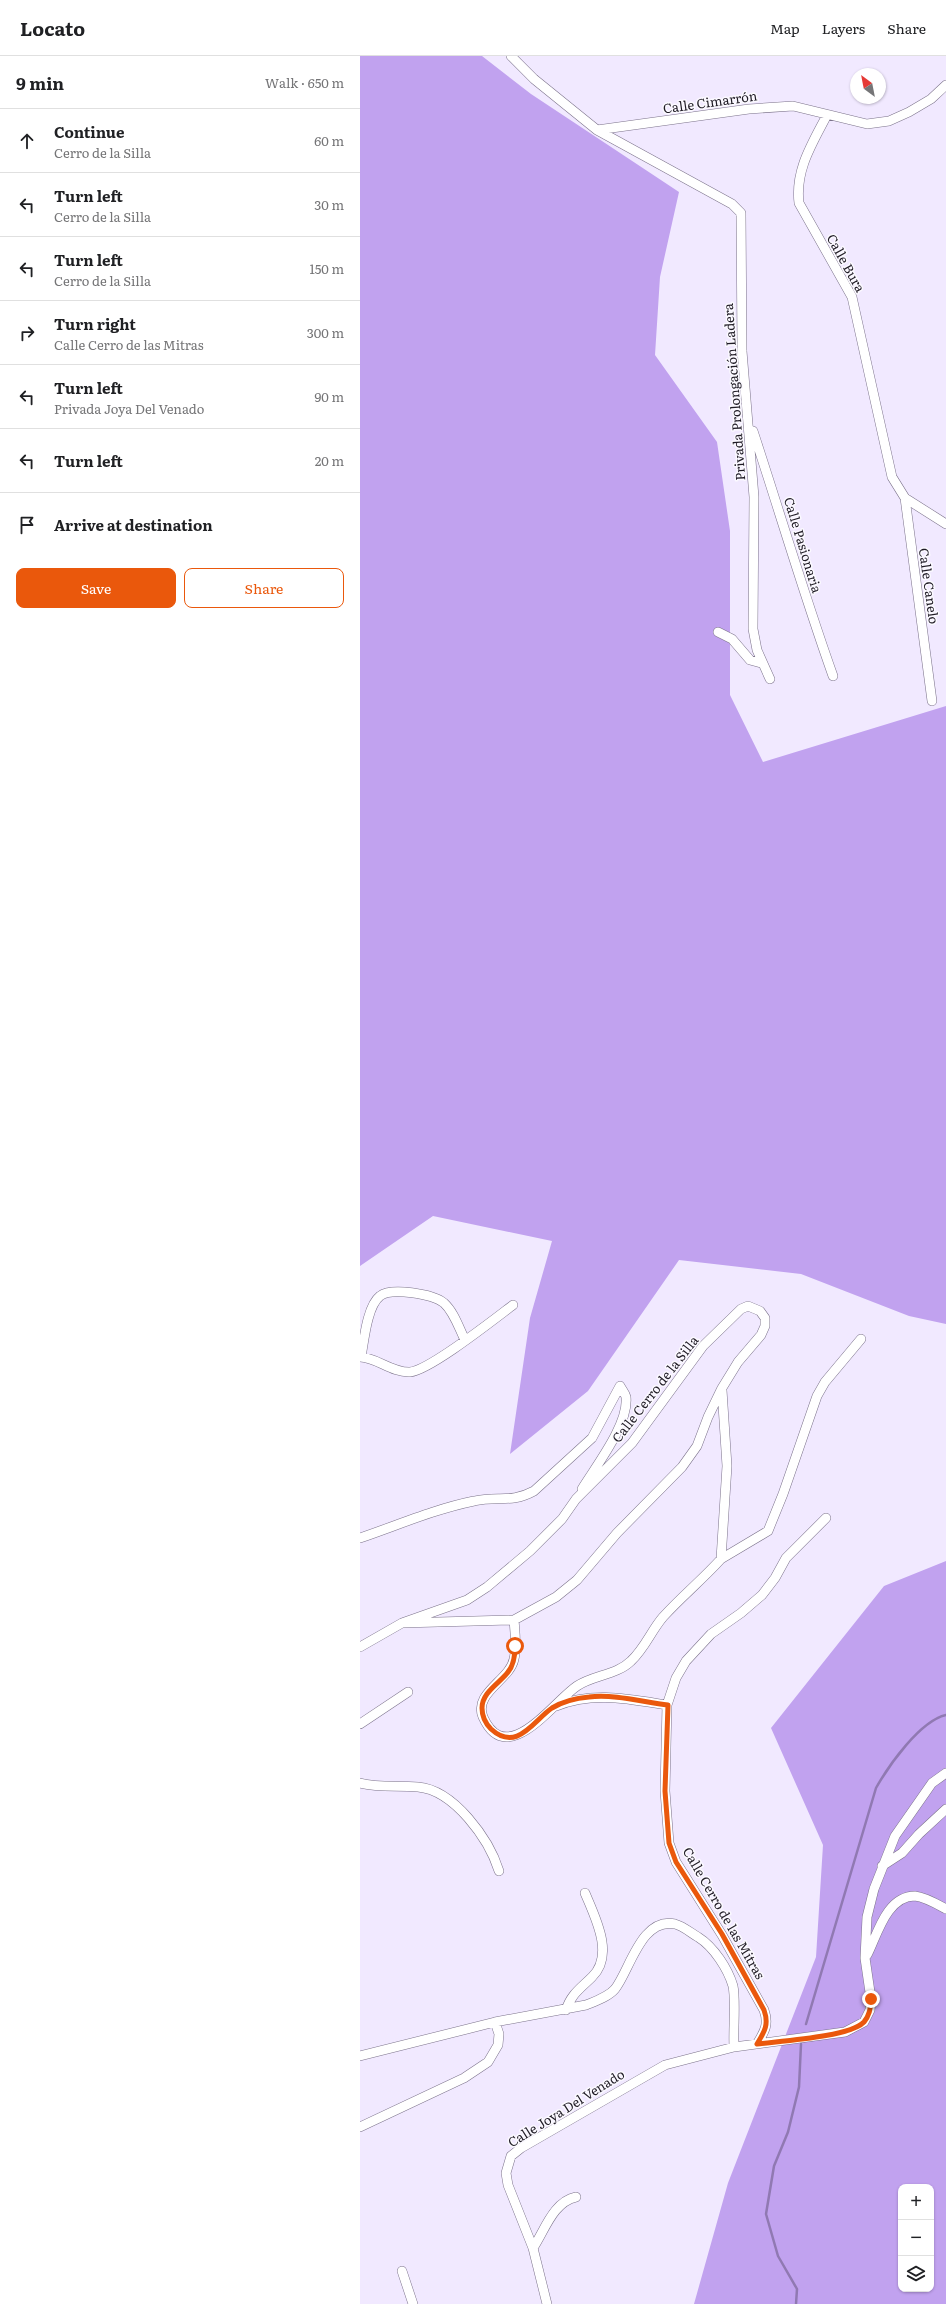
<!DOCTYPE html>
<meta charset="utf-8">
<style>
body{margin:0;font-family:Literata,serif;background:#f2f2f2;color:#202124}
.controls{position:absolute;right:12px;bottom:12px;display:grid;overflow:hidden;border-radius:8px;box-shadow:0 1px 3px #0004}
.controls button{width:36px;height:36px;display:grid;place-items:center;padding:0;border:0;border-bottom:1px solid #e0e0e0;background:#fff;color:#202124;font:20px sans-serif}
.compass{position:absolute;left:490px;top:12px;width:36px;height:36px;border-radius:50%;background:#fff;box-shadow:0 1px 3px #0004;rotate:328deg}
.stop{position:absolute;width:12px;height:12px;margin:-9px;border:3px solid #ea580c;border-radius:50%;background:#fff}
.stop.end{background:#ea580c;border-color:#fff;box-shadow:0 1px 4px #0008}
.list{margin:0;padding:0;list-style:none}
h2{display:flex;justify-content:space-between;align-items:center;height:52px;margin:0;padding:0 16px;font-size:17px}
h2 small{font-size:13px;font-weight:400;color:#757577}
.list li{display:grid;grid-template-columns:26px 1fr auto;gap:12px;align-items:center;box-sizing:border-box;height:64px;padding:0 16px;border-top:1px solid #e0e0e0}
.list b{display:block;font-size:15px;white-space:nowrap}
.list p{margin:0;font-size:13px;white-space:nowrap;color:#757577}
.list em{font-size:13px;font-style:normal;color:#757577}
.actions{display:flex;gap:8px;padding:12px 16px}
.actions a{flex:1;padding:9px 0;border:1px solid #ea580c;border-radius:8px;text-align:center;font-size:14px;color:#ea580c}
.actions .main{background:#ea580c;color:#fff}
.icon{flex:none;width:22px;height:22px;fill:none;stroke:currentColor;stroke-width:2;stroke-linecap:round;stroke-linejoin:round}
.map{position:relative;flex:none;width:586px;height:2248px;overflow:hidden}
header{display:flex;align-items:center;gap:24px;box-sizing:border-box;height:56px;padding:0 20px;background:#fff;border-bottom:1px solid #e0e0e0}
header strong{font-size:19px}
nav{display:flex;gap:22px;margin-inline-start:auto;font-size:14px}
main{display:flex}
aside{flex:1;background:#fff}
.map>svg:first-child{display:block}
.forest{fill:#c1a2ef;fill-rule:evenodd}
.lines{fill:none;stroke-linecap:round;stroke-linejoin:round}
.stream{stroke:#9079b2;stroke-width:2.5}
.minor-casing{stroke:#7c738b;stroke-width:10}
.minor{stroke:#fff;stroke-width:9}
.route{stroke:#ea580c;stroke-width:5}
.labels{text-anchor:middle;stroke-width:3;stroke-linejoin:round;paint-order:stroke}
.street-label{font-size:13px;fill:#1f1b25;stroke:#fbf9ff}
</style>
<header>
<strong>Locato</strong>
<nav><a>Map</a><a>Layers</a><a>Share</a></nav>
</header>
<main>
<aside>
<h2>9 min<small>Walk · 650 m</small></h2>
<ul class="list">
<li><svg class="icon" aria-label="ahead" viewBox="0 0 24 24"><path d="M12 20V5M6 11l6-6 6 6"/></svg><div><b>Continue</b><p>Cerro de la Silla</p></div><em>60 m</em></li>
<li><svg class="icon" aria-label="left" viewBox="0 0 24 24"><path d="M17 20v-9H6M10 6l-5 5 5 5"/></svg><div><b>Turn left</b><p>Cerro de la Silla</p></div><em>30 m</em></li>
<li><svg class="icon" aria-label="left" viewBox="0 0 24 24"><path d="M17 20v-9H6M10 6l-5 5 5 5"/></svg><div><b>Turn left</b><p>Cerro de la Silla</p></div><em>150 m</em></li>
<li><svg class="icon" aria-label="right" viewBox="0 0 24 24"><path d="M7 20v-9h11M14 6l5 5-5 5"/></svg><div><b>Turn right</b><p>Calle Cerro de las Mitras</p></div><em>300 m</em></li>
<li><svg class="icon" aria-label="left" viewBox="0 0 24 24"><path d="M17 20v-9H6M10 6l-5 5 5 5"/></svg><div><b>Turn left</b><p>Privada Joya Del Venado</p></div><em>90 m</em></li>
<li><svg class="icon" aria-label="left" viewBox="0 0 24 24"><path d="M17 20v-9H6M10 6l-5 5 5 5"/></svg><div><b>Turn left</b></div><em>20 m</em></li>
<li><svg class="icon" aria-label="arrive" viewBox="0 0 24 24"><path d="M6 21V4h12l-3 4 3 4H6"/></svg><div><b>Arrive at destination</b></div></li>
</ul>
<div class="actions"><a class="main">Save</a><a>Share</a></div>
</aside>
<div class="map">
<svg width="586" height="2248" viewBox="0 0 586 2248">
<rect width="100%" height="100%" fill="#f1e9ff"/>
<path class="forest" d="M0,0H122L171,38L319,136L300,221L295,299L357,386L370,475V639L403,706L586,650V1268L549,1260L441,1218L319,1204L228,1335L150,1398L170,1262L192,1185L73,1160L0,1210Z
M586,1505V2248H334L368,2127L456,1901L463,1789L411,1672L524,1530ZM541,2131H571V2233H541Z"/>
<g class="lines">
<path class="stream" d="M446,1968L516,1732C529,1709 560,1665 586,1659
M436,2248L437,2233L418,2200L406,2158L414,2110L428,2076L439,2031L441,1988"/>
<g class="minor-casing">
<path id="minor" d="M151,0L174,23L237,74L372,148L381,157L382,295L394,441L393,573L397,594L410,623
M467,59C452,88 435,114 439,147L492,241L532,421L545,442L586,468
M237,74L389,53L433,50L507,68L529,65L549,56L571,43L586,29
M393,375C420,457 444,539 473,620
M545,442L572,645
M358,576L372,583L390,604L401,607
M0,1301C16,1301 32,1317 50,1316C70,1314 133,1264 153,1249
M1,1301C4,1285 7,1250 20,1240C31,1231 73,1238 84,1247C94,1256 99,1272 105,1284
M0,1482C38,1469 75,1453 114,1445C138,1439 150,1448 174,1435L232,1382L260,1330C262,1334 265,1337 266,1341C269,1368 236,1410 222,1433
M361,1503L408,1475L423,1438L457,1340L465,1326L501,1283
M154,1564C155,1576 157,1591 154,1603C150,1624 113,1637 123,1661C147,1714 193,1646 217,1630C233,1619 257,1619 271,1605C285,1592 291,1575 303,1561C321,1541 343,1523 361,1503L367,1410L362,1334
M0,1591L42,1567L107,1544L127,1531L170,1495L202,1463L216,1443L272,1387L343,1290L381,1253L388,1250L400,1255L405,1262V1270L401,1279L378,1306L362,1332L348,1361L337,1390L322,1411L257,1477L217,1524L196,1541L154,1564L42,1567
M196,1650C233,1635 269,1643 307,1649
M0,1668L48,1636
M0,1727C19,1732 38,1729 58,1731C94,1734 129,1783 139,1815
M522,1810L542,1797L559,1778L586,1753
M507,1899C517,1880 526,1840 555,1840C565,1841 577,1848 586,1853
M206,1954C211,1938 221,1932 232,1921C255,1899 235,1861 225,1837
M397,1988C405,1975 409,1968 404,1954L362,1879L316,1806L309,1787L305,1735L307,1649L316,1622L326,1605L351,1578L381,1557L402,1539L415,1522L426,1502L466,1462
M0,2000L135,1966L226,1949C236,1945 248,1941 255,1933C270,1914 281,1861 315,1868C323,1870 331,1877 338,1881C354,1891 368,1913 373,1930C376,1944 373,1975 374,1991
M0,2071L104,2022L128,2006L138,1989L139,1978L135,1966
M173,2192C185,2174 193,2146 216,2141
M42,2215L53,2248
M187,2248L173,2192L148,2129L146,2117L151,2100L161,2092L305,2009L374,1991L485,1976L504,1966L510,1954L511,1943L505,1902L507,1861L514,1833L535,1780L572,1727L586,1717"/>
</g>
<use href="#minor" class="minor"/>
</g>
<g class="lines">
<path class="route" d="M155,1590C155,1599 154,1609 148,1616C140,1627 122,1636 122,1652C122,1660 126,1668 131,1673C157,1697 174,1664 192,1652C202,1646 217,1642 229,1641C255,1638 283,1646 308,1649L305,1735L309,1787L316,1806L362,1878L404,1954C409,1968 405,1975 397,1988C420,1985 490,1981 504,1966C510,1959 511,1951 511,1943"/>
</g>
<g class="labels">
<g class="street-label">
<text transform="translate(350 46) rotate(-8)" y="5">Calle Cimarrón</text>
<text transform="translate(486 207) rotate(61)" y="5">Calle Bura</text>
<text transform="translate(374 336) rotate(-94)" y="5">Privada Prolongación Ladera</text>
<text transform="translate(443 489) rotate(73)" y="5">Calle Pasionaria</text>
<text transform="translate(569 530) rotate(82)" y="5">Calle Canelo</text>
<text transform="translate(295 1333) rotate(-52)" y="5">Calle Cerro de la Silla</text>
<text transform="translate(364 1857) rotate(60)" y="5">Calle Cerro de las Mitras</text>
<text transform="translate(206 2052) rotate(-32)" y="5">Calle Joya Del Venado</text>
</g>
</g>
</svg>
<div class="controls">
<button>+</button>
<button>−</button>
<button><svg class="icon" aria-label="layers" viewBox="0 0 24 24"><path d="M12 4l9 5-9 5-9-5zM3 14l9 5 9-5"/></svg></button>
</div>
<svg class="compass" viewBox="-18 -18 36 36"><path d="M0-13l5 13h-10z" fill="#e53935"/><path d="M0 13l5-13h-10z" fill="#757577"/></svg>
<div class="stop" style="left:155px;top:1590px"></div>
<div class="stop end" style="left:511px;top:1943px"></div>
</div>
</main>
